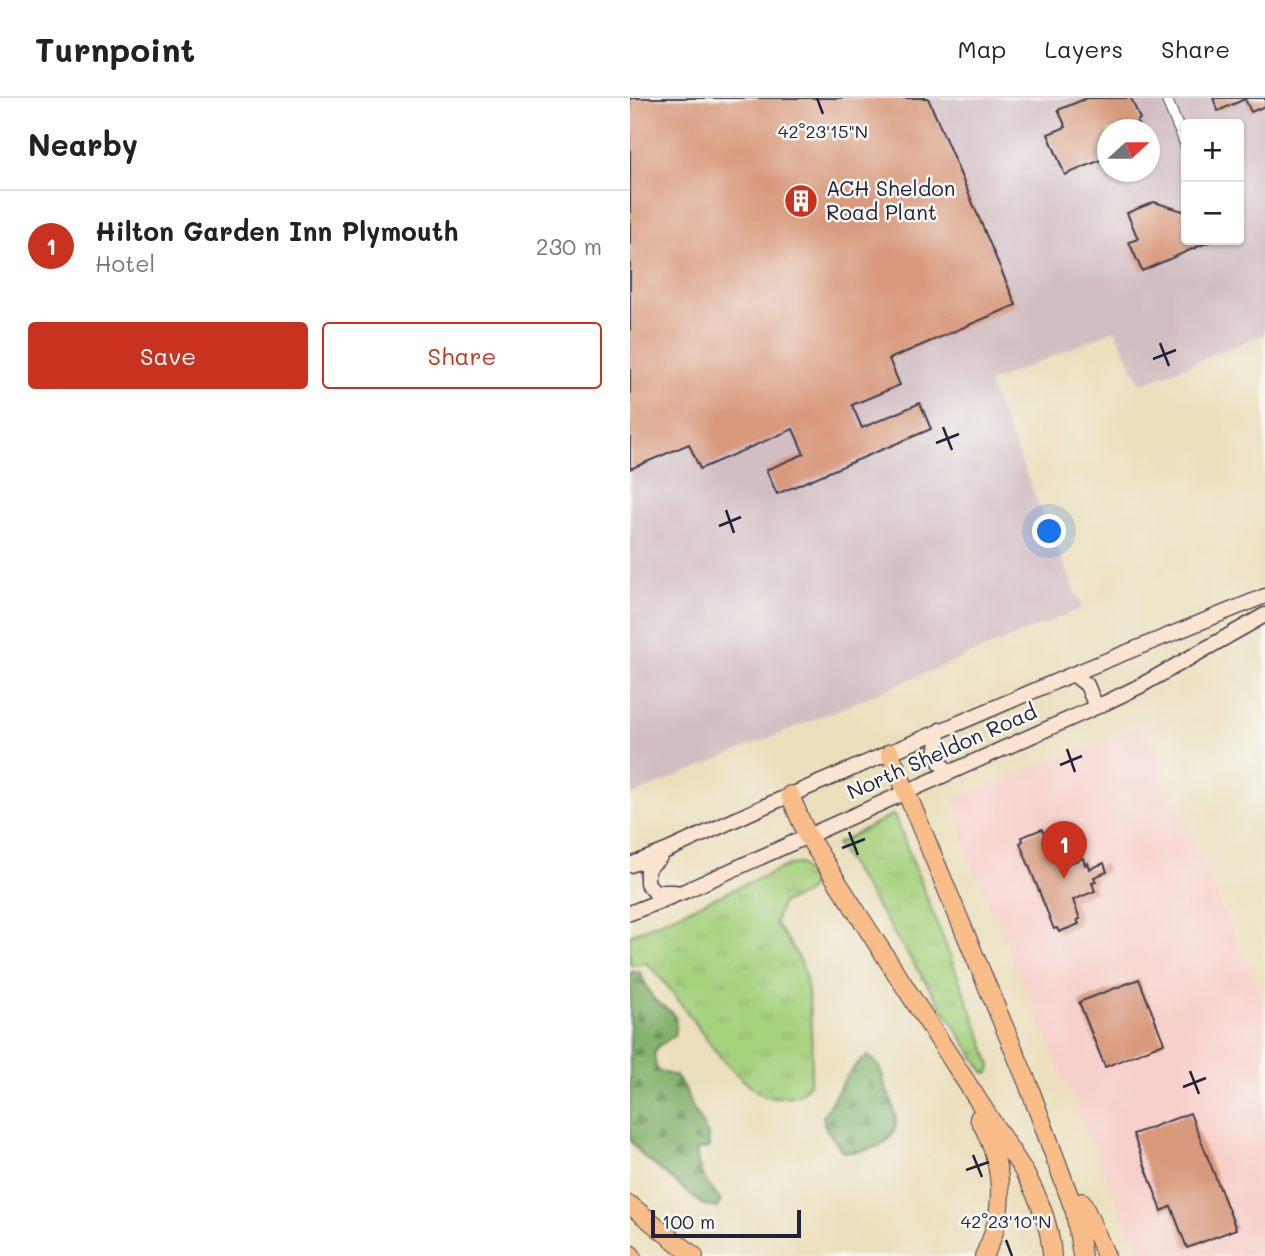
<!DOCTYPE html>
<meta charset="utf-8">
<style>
body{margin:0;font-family:Mali,sans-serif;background:#f2f2f2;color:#222}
.controls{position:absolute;right:21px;top:21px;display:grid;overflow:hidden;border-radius:7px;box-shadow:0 2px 5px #0004}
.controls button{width:63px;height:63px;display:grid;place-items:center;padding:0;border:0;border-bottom:2px solid #e0e0e0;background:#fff;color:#222;font:35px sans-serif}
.compass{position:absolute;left:467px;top:21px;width:63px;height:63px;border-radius:50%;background:#fff;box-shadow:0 2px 5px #0004;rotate:69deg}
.scale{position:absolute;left:21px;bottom:18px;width:150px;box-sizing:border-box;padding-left:7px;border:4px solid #22223b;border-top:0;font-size:19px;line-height:24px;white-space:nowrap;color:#22223b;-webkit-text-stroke:5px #f6f6f2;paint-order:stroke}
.you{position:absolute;left:420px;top:434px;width:24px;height:24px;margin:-18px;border:5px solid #fff;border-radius:50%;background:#1a73e8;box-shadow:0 0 0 10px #1a73e833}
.badge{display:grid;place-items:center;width:46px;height:46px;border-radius:50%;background:#c8321e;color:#fff;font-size:23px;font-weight:700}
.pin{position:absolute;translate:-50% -58px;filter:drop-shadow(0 2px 4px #0008)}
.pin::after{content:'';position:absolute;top:37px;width:24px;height:21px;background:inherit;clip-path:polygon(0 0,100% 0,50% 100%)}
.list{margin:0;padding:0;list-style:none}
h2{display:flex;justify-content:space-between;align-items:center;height:91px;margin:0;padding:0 28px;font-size:30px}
h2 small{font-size:23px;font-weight:400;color:#767676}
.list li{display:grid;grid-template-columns:46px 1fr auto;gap:21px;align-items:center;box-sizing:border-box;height:112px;padding:0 28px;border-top:2px solid #e0e0e0}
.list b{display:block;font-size:26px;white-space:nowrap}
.list p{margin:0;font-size:23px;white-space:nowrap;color:#767676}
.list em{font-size:23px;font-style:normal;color:#767676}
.actions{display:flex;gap:14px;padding:21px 28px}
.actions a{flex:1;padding:16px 0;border:2px solid #c8321e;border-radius:7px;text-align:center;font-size:24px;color:#c8321e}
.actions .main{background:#c8321e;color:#fff}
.map{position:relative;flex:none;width:635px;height:1158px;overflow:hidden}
header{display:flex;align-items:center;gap:42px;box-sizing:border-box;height:98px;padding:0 35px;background:#fff;border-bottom:2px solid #e0e0e0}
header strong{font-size:33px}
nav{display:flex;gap:38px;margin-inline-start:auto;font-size:24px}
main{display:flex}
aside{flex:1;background:#fff}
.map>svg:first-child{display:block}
.built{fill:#f7d0ca}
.industrial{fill:#d2bec2;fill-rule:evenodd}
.grass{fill:url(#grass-tufts);stroke:#647a5c;stroke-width:2}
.forest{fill:url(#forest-firs);stroke:#536a54;stroke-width:2}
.building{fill:#d89a7d}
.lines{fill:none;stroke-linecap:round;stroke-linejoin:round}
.minor-casing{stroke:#403e4e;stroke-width:12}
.secondary-casing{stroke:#403e4e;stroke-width:17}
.motorway-casing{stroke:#403e4e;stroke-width:20}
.minor{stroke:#fff;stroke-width:10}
.secondary{stroke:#fce5d0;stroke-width:14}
.motorway{stroke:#f8bd89;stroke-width:18}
.ticks{fill:none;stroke:#22223b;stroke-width:2.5}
.labels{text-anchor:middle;stroke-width:5;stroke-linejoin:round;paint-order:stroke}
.poi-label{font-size:21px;fill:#22223b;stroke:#f6f6f2;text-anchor:start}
.street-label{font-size:21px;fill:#22223b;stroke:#f6f6f2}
.ticks-label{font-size:18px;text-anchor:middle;fill:#22223b;stroke:#f6f6f2;stroke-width:5;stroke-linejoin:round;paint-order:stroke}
</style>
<header>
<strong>Turnpoint</strong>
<nav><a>Map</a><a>Layers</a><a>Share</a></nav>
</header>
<main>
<aside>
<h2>Nearby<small></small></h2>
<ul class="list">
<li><span class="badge">1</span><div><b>Hilton Garden Inn Plymouth</b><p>Hotel</p></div><em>230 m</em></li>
</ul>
<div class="actions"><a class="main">Save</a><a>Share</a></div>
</aside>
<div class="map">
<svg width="635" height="1158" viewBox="0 0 635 1158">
<defs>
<pattern id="grass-tufts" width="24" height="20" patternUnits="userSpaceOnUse" patternTransform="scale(1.75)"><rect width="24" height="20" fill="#a6d17d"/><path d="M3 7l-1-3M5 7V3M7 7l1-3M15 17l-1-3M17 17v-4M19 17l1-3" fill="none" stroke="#8fb36d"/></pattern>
<pattern id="forest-firs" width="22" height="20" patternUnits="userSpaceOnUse" patternTransform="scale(1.75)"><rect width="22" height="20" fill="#84b36c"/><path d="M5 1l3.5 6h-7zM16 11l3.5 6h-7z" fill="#6c915a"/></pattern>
</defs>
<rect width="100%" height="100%" fill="#f6f6f2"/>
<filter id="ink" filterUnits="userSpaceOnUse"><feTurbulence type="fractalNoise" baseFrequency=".0143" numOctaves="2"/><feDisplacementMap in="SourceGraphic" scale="14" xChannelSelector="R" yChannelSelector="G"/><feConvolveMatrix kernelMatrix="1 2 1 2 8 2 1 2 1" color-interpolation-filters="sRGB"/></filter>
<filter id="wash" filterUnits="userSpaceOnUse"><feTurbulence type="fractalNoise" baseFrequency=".00686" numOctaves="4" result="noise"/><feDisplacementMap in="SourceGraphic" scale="28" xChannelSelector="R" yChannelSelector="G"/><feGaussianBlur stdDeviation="1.57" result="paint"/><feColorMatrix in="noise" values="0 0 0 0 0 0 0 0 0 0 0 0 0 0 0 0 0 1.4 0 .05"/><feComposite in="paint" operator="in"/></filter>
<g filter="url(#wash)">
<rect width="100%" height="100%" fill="#ebdfbc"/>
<path class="built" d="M512,627L635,909V1158H517L492,1118L337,754L324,701Z"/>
<path class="industrial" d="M0,0H635V236L511,286L485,232L358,285L452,510L0,698ZM556,26H609V142H556ZM478,32H520V74H478Z"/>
<path class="grass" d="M262,717L265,719L351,937L361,968L359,975L354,974L206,746Z
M170,766L178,777L182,788L175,796L152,805L145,825C155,839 167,853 173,870C180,888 185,969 179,986C173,1001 144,1001 131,996C127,994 122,989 118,986C76,953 55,901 16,865L0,867V837L159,767Z"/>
<path class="forest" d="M0,874H10C14,882 18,894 24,901C36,915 51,908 44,938L27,949L24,958L27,973L46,978L56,993L60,1005L78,1037L79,1050L67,1052C66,1075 78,1086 91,1103L87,1110L72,1106L13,1058L0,1042Z
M238,958C250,964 252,977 256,990C259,998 264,1007 265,1016C271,1048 237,1054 213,1054L195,1029L193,1018C205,1000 219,967 238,958Z"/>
<g id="blocks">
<path class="building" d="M0,0H298L386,207L259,261L270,287L222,307L232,330L290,305L301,331L147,396L136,372L174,356L163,331L70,371L59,346L0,371Z
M457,0H501L510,21L507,23L510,32H478V59L435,77L418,36L436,29L428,12Z
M583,0H635V8L621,14L615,1L588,13Z
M524,104L556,114V142H583L512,173L499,144L508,141L497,115Z
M412,731L414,736L417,734L430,769L453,760L455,767L458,765L460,771L474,765L477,774L464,779L466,784L462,785L465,793L443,802L450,821L447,822L449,826L429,834L427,830L424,831L390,745L393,743L392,739Z
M509,881L534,945L475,969L449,904Z
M560,1015L606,1131L557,1150L541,1108L532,1113L503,1036Z"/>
</g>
</g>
<g filter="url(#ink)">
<use href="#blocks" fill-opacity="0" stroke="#403e4e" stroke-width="2"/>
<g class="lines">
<g class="minor-casing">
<path id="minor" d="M536,0L556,48"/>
</g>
<g class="secondary-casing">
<path id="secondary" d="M443,576L457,587L466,609
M310,632C306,651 303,661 319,674
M30,759L17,771V785L25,794H45
M0,767L36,753L135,708L443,576L635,498
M0,815L55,793L475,605L510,588L635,517"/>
</g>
<g class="motorway-casing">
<path id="motorway" d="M260,655L398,986L445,1114L452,1158
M160,697L177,737L393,1072C409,1100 420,1126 422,1158
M349,1020C374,1066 378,1111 354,1158
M452,1104L476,1158
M0,1107L64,1158
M0,1156L2,1158"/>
</g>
<use href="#minor" class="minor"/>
<use href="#secondary" class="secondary"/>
<use href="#motorway" class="motorway"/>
</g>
</g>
<path class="ticks" d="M187,0L193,16M530,245L539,268M523,261L546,252M313,329L322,352M306,345L329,336M96,412L104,435M89,428L111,419M437,651L445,674M430,667L452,658M219,734L228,757M212,750L235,741M560,973L569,996M553,989L576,980M343,1057L352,1079M336,1072L359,1064M376,1142L382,1158"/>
<defs>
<g id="building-disc" transform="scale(1.75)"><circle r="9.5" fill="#c8321e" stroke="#f6f6f2"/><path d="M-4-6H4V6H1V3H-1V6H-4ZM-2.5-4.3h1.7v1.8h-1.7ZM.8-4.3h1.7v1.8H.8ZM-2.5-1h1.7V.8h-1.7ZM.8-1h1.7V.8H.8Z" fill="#fff"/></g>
</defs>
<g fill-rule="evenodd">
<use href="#building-disc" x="171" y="103"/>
</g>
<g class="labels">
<g class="poi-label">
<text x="196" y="98">ACH Sheldon<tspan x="196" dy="24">Road Plant</tspan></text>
</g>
<g class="street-label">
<text transform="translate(312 654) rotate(-24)" y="7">North Sheldon Road</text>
</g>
</g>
<g class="ticks-label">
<text x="193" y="40">42°23'15"N</text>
<text x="376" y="1130">42°23'10"N</text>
</g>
</svg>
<div class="controls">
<button>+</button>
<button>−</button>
</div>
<svg class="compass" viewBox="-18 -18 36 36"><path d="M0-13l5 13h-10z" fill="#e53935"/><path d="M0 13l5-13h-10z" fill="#767676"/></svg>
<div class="scale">100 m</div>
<div class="you"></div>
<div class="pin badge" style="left:434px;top:781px">1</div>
</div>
</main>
